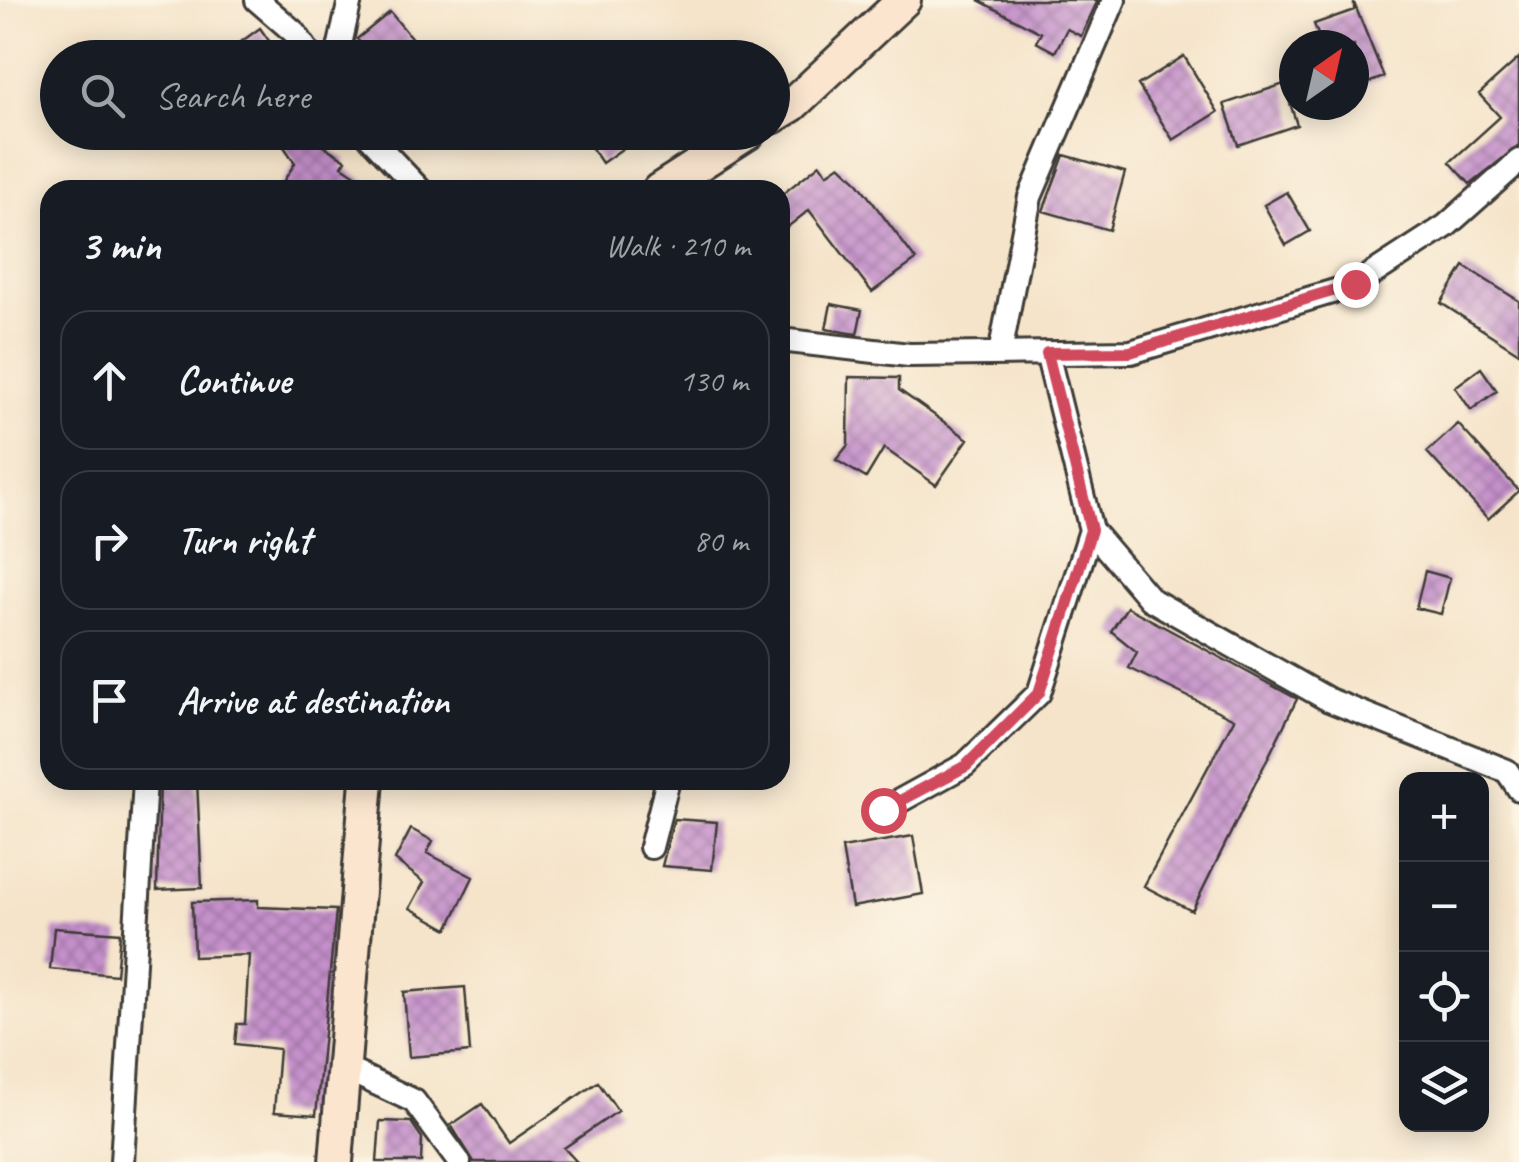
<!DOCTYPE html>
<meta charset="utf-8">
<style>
body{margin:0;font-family:Caveat,sans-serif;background:#242831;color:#f1f3f6}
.controls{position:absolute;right:30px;bottom:30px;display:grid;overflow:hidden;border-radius:20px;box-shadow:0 5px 25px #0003}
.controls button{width:90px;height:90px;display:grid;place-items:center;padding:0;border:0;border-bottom:2px solid #363941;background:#171b24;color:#f1f3f6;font:50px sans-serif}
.compass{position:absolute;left:1279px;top:30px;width:90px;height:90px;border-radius:50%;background:#171b24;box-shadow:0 5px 25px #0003;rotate:34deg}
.stop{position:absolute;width:30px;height:30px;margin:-22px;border:8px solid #d1495b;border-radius:50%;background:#fff}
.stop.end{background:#d1495b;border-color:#fff;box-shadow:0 2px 10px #0008}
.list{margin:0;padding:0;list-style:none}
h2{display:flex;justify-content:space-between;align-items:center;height:130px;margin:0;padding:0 40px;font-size:42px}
h2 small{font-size:32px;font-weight:400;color:#9ea1a6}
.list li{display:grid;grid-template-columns:65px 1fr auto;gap:30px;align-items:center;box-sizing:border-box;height:140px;margin:0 20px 20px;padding:0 20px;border:2px solid #363941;border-radius:30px}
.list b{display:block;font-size:38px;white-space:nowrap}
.list em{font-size:32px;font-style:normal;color:#9ea1a6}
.icon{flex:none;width:55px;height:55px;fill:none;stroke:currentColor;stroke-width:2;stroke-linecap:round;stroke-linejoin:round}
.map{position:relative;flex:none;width:1519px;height:1162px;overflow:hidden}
.search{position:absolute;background:#171b24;box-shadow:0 5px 25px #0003;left:40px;top:40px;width:750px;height:110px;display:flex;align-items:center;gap:25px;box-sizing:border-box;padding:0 35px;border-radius:55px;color:#9ea1a6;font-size:38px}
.panel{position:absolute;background:#171b24;box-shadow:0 5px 25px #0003;left:40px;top:180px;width:750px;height:610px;border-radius:30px}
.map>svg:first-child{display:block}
.building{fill:url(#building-cross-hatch)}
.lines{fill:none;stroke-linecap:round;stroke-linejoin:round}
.minor-casing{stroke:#3d3a36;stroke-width:28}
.secondary-casing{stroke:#3d3a36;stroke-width:38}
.minor{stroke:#fff;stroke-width:22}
.secondary{stroke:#fbe5cf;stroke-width:32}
.route{stroke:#d1495b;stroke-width:12}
</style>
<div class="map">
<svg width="1519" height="1162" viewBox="0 0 1519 1162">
<defs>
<pattern id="building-cross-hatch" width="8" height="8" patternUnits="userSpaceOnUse" patternTransform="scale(2.5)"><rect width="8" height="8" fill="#c590cb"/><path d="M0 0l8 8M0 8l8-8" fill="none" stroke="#9f75a4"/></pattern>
</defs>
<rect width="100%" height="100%" fill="#fcf5e5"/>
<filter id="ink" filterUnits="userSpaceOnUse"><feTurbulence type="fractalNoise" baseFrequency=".01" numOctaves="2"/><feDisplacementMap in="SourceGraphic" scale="20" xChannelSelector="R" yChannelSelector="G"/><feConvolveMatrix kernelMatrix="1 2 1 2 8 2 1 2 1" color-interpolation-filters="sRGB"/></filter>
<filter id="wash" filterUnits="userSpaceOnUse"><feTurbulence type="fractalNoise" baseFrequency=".0048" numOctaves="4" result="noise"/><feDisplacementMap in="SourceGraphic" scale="40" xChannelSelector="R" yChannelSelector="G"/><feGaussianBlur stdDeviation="2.25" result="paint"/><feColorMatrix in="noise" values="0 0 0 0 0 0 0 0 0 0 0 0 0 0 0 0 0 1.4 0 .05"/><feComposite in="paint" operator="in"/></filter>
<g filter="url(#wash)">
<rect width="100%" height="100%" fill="#f5e4ca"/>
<g id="blocks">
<path class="building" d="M978,0H1098L1081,36L1067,29L1055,52L1036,42L1041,33Z
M1354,3L1384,77L1354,88V45H1322L1314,24L1354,10Z
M390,12L428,58H372L357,39Z
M260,28L281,58H219Z
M1184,56L1218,112L1173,140L1138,85Z
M1519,58V146L1470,184L1450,162L1500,117L1479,94Z
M1284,84L1297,125L1238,145L1224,104Z
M274,132H301L346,160L342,166L378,190H278L295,163Z
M581,132H646L602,163Z
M1064,155L1125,172L1109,230L1043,211Z
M820,164L827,174L840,165L856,180L916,260L872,292L809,210L780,233V196Z
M1287,192L1310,231L1286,245L1264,205Z
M1464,266L1519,301V353L1441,303Z
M831,304L862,310L857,334L826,329Z
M1481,368L1497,391L1471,410L1455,387Z
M849,377L899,378V390L968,439L936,485L884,448L866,478L836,460L848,445Z
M1458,424L1519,491L1488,519L1427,452Z
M1425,571L1450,578L1441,614L1416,608Z
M1127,607L1297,699L1192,911L1144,886L1234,719L1129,668L1137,652L1111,631Z
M160,780H197L202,888L157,890Z
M674,819L717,822L712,870L662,866Z
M411,829L433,841L427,853L473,877L448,929L410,908L424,882L395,860Z
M913,836L923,894L852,907L842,848Z
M258,900V907L336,910L316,1115L274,1112L279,1049L235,1044L237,1024H245L249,955L194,957L192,902Z
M54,928L120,933L116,975L50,969Z
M465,987L470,1052L409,1057L404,992Z
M598,1082L618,1111L564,1148L577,1162H474L451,1125L482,1104L509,1143Z
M380,1121L411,1122L422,1138L421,1162H377Z"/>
</g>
</g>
<g filter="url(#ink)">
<use href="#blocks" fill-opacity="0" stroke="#3d3a36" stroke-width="2.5"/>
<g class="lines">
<g class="minor-casing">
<path id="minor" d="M257,0L295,33L312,58
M337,58L350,0
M365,132L420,190
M780,340L909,355L1131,352L1355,285L1446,226L1519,161
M1000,354L1030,197L1114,0
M1091,530L1150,599L1329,700L1507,771L1519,789
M883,810L965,765L1039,693L1091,530L1047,353
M651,847L668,780
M344,1068L414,1101L459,1162
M122,1162L145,780"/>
</g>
<g class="secondary-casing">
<path id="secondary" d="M772,117L792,105L904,0
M659,190L749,132
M336,1162L367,780"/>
</g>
<use href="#minor" class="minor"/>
<use href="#secondary" class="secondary"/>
</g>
</g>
<g class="lines" filter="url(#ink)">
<path class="route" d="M883,810L966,766L1039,693L1091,530L1047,353L1130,352L1355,284"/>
</g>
</svg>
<div class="controls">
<button>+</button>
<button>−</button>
<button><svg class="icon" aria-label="locate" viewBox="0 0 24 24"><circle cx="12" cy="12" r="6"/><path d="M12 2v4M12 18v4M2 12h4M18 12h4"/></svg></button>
<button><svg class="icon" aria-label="layers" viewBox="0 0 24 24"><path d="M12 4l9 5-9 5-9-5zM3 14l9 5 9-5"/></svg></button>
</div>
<svg class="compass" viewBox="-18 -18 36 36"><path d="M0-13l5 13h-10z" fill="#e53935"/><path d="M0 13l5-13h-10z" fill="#9ea1a6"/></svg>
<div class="stop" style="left:883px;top:810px"></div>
<div class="stop end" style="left:1355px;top:284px"></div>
<div class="search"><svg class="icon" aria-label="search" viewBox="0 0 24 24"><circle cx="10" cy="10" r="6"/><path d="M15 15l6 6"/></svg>Search here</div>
<section class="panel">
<h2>3 min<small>Walk · 210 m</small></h2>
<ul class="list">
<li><svg class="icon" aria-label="ahead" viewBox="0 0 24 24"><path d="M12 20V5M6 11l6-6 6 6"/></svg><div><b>Continue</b></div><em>130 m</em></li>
<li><svg class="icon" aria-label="right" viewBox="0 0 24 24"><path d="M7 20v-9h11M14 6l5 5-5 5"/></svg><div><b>Turn right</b></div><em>80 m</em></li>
<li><svg class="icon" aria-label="arrive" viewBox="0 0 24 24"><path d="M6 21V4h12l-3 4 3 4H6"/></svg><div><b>Arrive at destination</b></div></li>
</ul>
</section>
</div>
